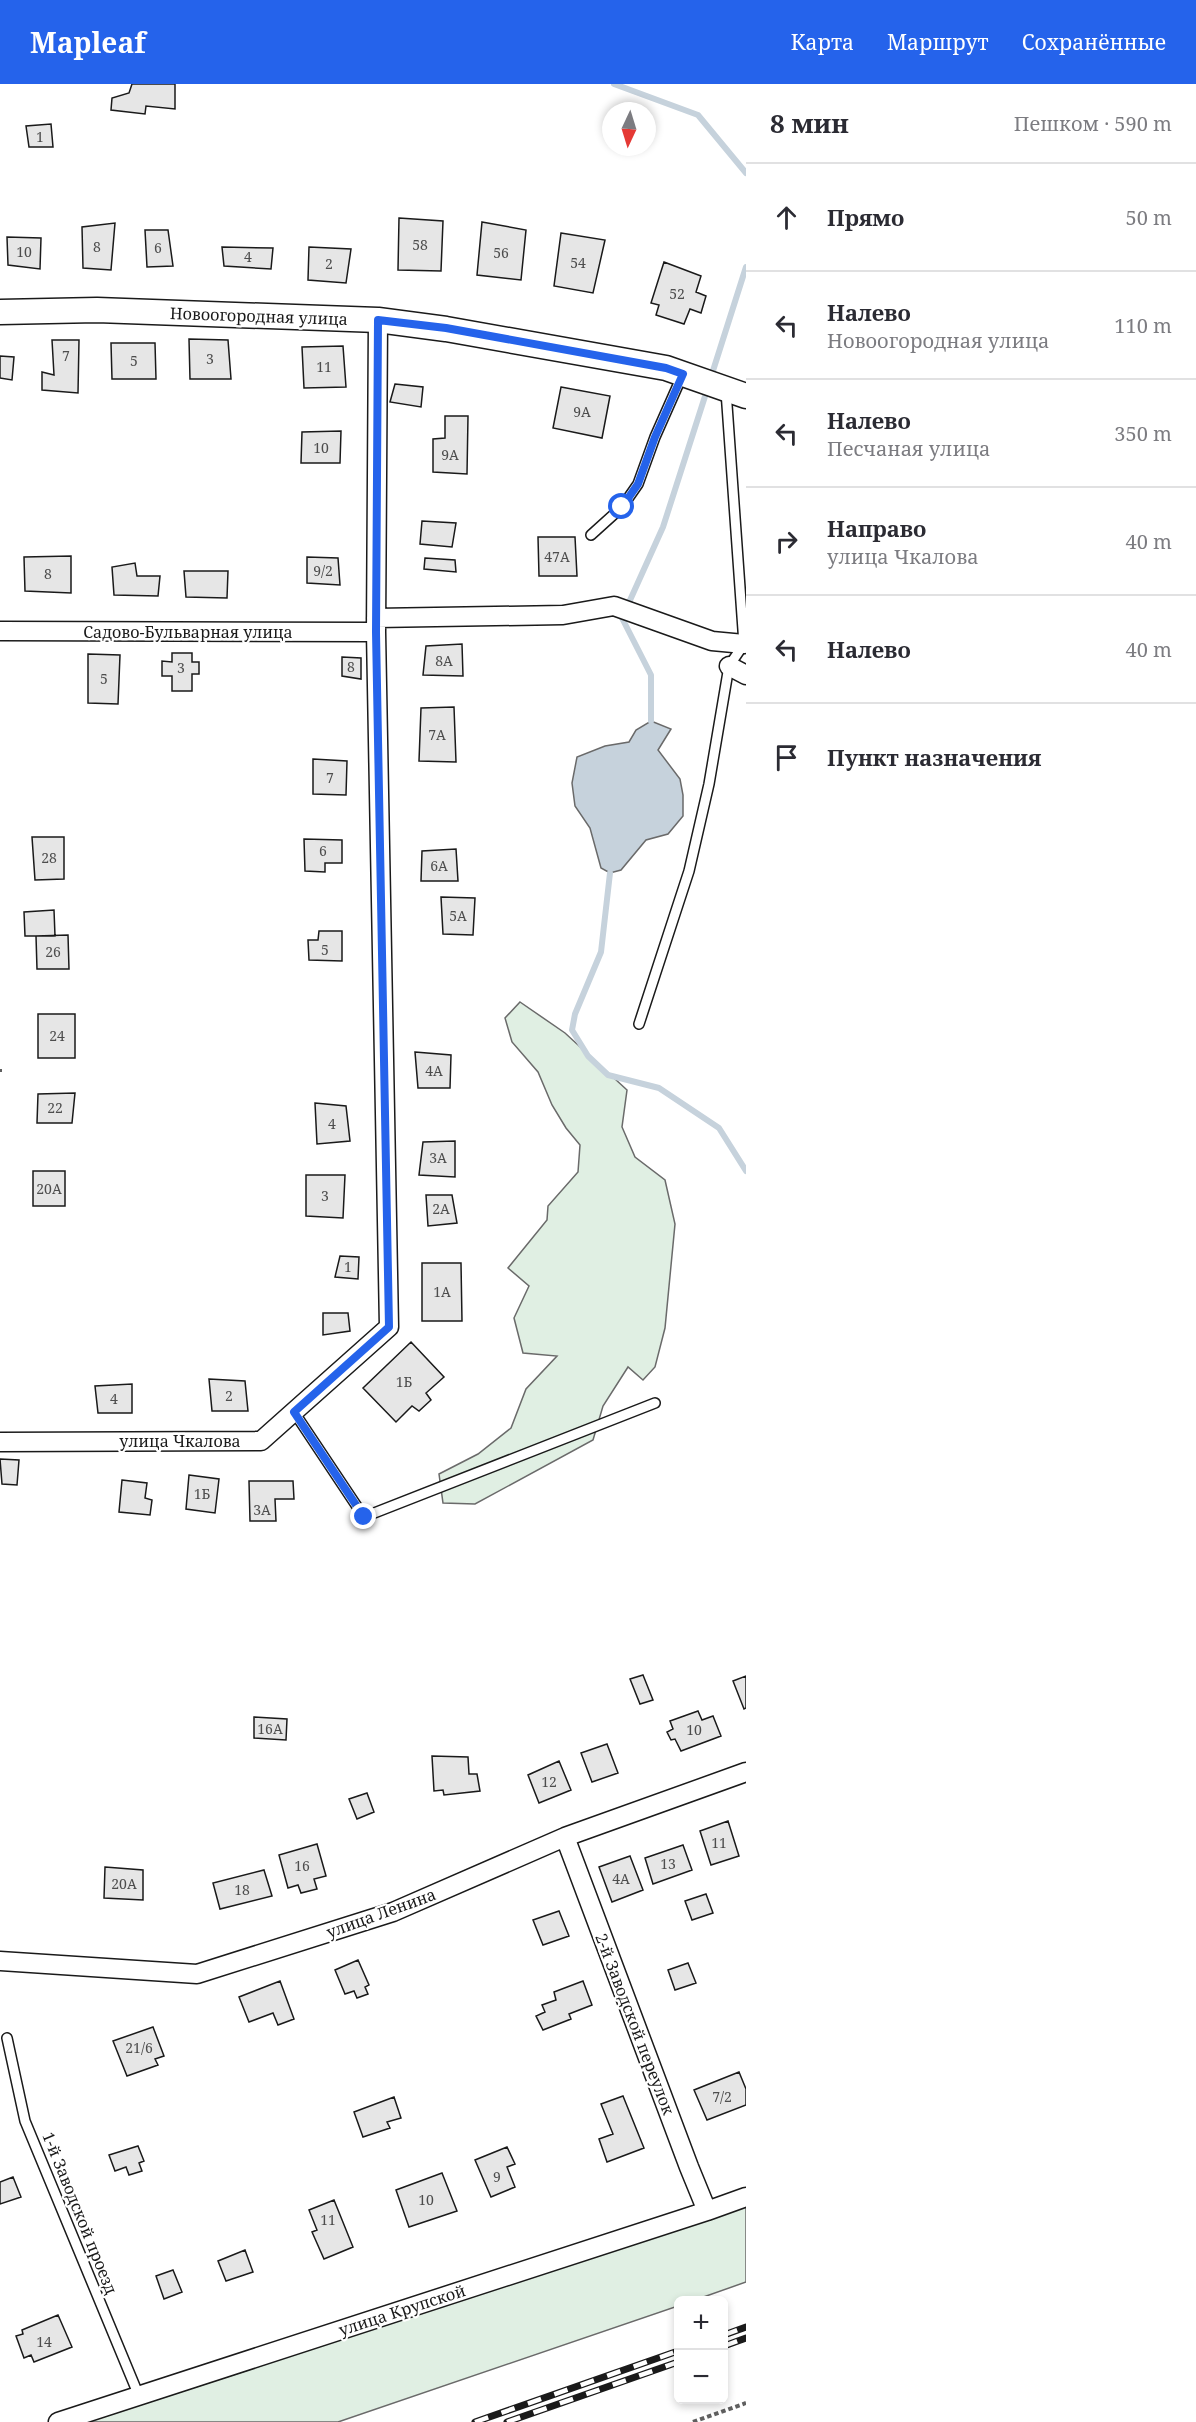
<!DOCTYPE html>
<html lang="ru">
<meta charset="utf-8">
<style>
body{margin:0;font-family:"Noto Serif",serif;background:#f7f7f7;color:#2b2b33}
.controls{position:absolute;right:18px;bottom:18px;display:grid;overflow:hidden;border-radius:9px;box-shadow:0 3px 9px #0003}
.controls button{width:54px;height:54px;display:grid;place-items:center;padding:0;border:0;border-bottom:2px solid #e1e1e2;background:#fff;color:#2b2b33;font:30px sans-serif}
.compass{position:absolute;left:602px;top:18px;width:54px;height:54px;border-radius:50%;background:#fff;box-shadow:0 3px 9px #0003;rotate:184deg}
.stop{position:absolute;width:18px;height:18px;margin:-14px;border:4px solid #2563eb;border-radius:50%;background:#fff}
.stop.end{background:#2563eb;border-color:#fff;box-shadow:0 2px 6px #0008}
.list{margin:0;padding:0;list-style:none}
h2{display:flex;justify-content:space-between;align-items:center;height:78px;margin:0;padding:0 24px;font-size:26px}
h2 small{font-size:20px;font-weight:400;color:#7c7c81}
.list li{display:grid;grid-template-columns:39px 1fr auto;gap:18px;align-items:center;box-sizing:border-box;height:108px;padding:0 24px;border-top:2px solid #e1e1e2}
.list b{display:block;font-size:22px;white-space:nowrap}
.list p{margin:0;font-size:20px;white-space:nowrap;color:#7c7c81}
.list em{font-size:20px;font-style:normal;color:#7c7c81}
.icon{flex:none;width:33px;height:33px;fill:none;stroke:currentColor;stroke-width:2;stroke-linecap:round;stroke-linejoin:round}
.map{position:relative;flex:none;width:746px;height:2338px;overflow:hidden}
header{display:flex;align-items:center;gap:36px;box-sizing:border-box;height:84px;padding:0 30px;background:#2563eb;color:#fff}
header strong{font-size:28px}
nav{display:flex;gap:33px;margin-inline-start:auto;font-size:21px}
main{display:flex}
aside{flex:1;background:#fff}
.map>svg:first-child{display:block}
.green{fill:#e0efe3;stroke:#6a6a6a;stroke-width:1.5}
.water{fill:#c6d2dc;stroke:#6a6a6a;stroke-width:1.5}
.lines{fill:none;stroke-linecap:round;stroke-linejoin:round}
.stream{stroke:#c6d2dc;stroke-width:6}
.building{fill:#e6e6e6;stroke:#1a1a1a;stroke-width:1.5}
.lane-casing{stroke:#1a1a1a;stroke-width:12}
.street-casing{stroke:#1a1a1a;stroke-width:21}
.secondary-casing{stroke:#1a1a1a;stroke-width:27}
.path{stroke:#5f5f5f;stroke-width:4;stroke-dasharray:4.5 3;stroke-linecap:butt}
.lane{stroke:#fff;stroke-width:9}
.street{stroke:#fff;stroke-width:18}
.secondary{stroke:#fff;stroke-width:24}
.rail-casing{stroke:#1a1a1a;stroke-width:7}
.rail{stroke:#fff;stroke-width:4.5;stroke-dasharray:14;stroke-linecap:butt}
.route{stroke:#2563eb;stroke-width:8}
.labels{text-anchor:middle;stroke-width:4.5;stroke-linejoin:round;paint-order:stroke}
.number-label{font-size:14px;fill:#4d4d4d}
.street-label{font-size:16px;fill:#1a1a1a;stroke:#fff}
</style>
<header>
<strong>Mapleaf</strong>
<nav><a>Карта</a><a>Маршрут</a><a>Сохранённые</a></nav>
</header>
<main>
<div class="map">
<svg width="746" height="2338" viewBox="0 0 746 2338">
<rect width="100%" height="100%" fill="#fff"/>
<path class="green" d="M520,918L565,949L627,1006L622,1043L635,1073L665,1096L675,1140L665,1244L655,1283L643,1296L628,1283L603,1322L593,1356L475,1420L443,1419L439,1390L478,1370L511,1344L526,1305L557,1272L523,1269L514,1234L529,1202L508,1184L547,1136L548,1122L578,1088L580,1061L566,1044L552,1021L538,988L512,958L505,934Z
M746,2114V2198L695,2216H678V2222L338,2338H87L251,2285Z"/>
<path class="water" d="M651,637L671,645L658,666L680,695L683,711V732L668,750L646,756L621,786L610,789L601,784L590,744L575,722L572,699L577,673L605,662L629,658L636,646Z"/>
<g class="lines">
<path class="stream" d="M614,0L698,31L746,89
M711,293L746,183
M651,637V591L622,534L663,443L708,303
M610,789L601,868L575,930L572,946L588,972L608,991L659,1004L719,1044L746,1087"/>
</g>
<path class="building" d="M132,0H175V25L146,22L145,30L111,26L112,14L129,9Z
M51,40L53,63H29L26,42Z
M399,134L443,137L441,187L398,186Z
M482,138L526,146L521,196L477,191Z
M115,139L111,186L83,184L82,143Z
M145,146H168L173,182L147,183Z
M561,149L605,156L593,209L554,202Z
M7,153L41,154L40,185L8,181Z
M222,163L273,164L271,185L224,182Z
M309,163L351,165L346,199L308,196Z
M664,178L701,192L696,208L706,212L701,229L690,225L684,240L656,231L659,221L651,219Z
M189,255L228,256L231,295H190Z
M52,256H79L78,309L42,306V288L54,291Z
M111,259H155L156,295H112Z
M343,262L346,303L304,304L302,263Z
M0,272L14,273L12,296L0,294Z
M395,300L423,303L421,323L390,318Z
M561,303L610,312L602,354L553,344Z
M445,332H468L467,390L433,388V355L445,354Z
M341,347L340,379H301L302,348Z
M422,437L456,439L452,463L420,460Z
M538,453H575L577,492H539Z
M71,472V509L25,507L24,473Z
M307,473L338,474L340,501L307,499Z
M425,474L455,476L456,488L424,485Z
M135,479L137,492H160L158,512L114,511L112,483Z
M184,487H228L227,514L186,513Z
M462,560L463,592L423,591L426,562Z
M172,569H192V578H199V590H192V607H172V592H162V577L172,578Z
M88,570L120,571L118,620L88,619Z
M342,573L361,574V595L342,592Z
M454,623L456,678L419,677L421,624Z
M313,675L347,677L346,711L313,710Z
M32,753H64V795L35,796Z
M304,755L342,756V779H325V788L305,787Z
M456,765L458,797H421L422,767Z
M441,813L475,814L473,851L443,850Z
M54,826L55,852H25L24,828Z
M319,847H342V877L309,876L308,856H318Z
M68,851L69,885H37L36,852Z
M38,930H75V974H38Z
M415,968L451,971L450,1004H418Z
M75,1009L72,1039H37L38,1010Z
M315,1019L346,1022L350,1057L317,1060Z
M455,1057V1093L419,1091L423,1058Z
M33,1087H65V1122H33Z
M306,1091H345L343,1134L306,1132Z
M426,1111H452L457,1139L428,1142Z
M340,1172L359,1173L358,1195L335,1193Z
M422,1179H461L462,1237H422Z
M323,1229H348L350,1247L323,1251Z
M411,1258L444,1293L426,1309L431,1316L419,1327L412,1322L396,1338L363,1304Z
M209,1295L245,1297L248,1327H212Z
M132,1300V1329H98L95,1302Z
M0,1375L19,1376L17,1401L2,1400Z
M189,1391L219,1395L215,1429L186,1425Z
M122,1396L147,1399L145,1414L152,1416L150,1431L119,1428Z
M249,1397H293L294,1415H275L276,1437H250Z
M643,1591L653,1616L640,1620L630,1595Z
M746,1592V1624L744,1625L733,1597Z
M698,1627L702,1636L713,1632L721,1652L681,1667L675,1655L671,1656L667,1648L673,1645L670,1637Z
M254,1633L287,1635L286,1656L254,1654Z
M607,1660L618,1689L592,1698L581,1669Z
M432,1672L468,1673L469,1690H477L480,1707L444,1711L443,1706L434,1707Z
M559,1677L571,1706L539,1719L528,1691Z
M367,1709L374,1728L357,1735L349,1715Z
M728,1737L739,1772L711,1781L700,1747Z
M317,1760L326,1792L314,1795L317,1805L301,1809L298,1801L288,1804L279,1771Z
M683,1761L692,1786L653,1800L645,1774Z
M630,1772L643,1806L612,1818L599,1783Z
M105,1783L143,1786V1816L104,1814Z
M264,1786L272,1812L220,1825L213,1799Z
M706,1810L713,1829L692,1836L685,1817Z
M559,1827L569,1852L543,1861L533,1836Z
M358,1876L369,1901L365,1903L368,1910L357,1914L354,1907L345,1910L335,1886Z
M688,1879L696,1899L675,1906L668,1886Z
M280,1897L294,1935L278,1941L273,1929L249,1938L239,1913Z
M583,1897L592,1921L569,1930L571,1935L543,1946L536,1932L545,1928L542,1921L556,1916L554,1908Z
M153,1943L164,1972L155,1975L158,1981L127,1992L113,1957Z
M739,1988L746,2005V2021L707,2036L694,2006Z
M623,2012L644,2064L607,2078L599,2055L613,2050L601,2020Z
M394,2013L401,2034L387,2038L390,2044L363,2053L354,2028Z
M138,2062L144,2077L139,2079L142,2087L129,2091L126,2083L115,2087L109,2071Z
M507,2063L515,2080L507,2083L515,2103L491,2113L475,2076Z
M442,2089L457,2127L409,2143L396,2106Z
M13,2093L21,2113L0,2120V2098Z
M334,2116L353,2163L324,2175L312,2148L317,2146L309,2126Z
M245,2166L253,2188L226,2197L218,2177Z
M173,2186L182,2208L164,2215L156,2192Z
M58,2231L72,2263L34,2278L31,2271L24,2274L16,2252L23,2250L22,2246Z"/>
<g class="lines">
<g class="lane-casing">
<path id="lane" d="M591,451L622,423L638,400L655,353L682,292
M639,940L689,787L709,700L729,582L744,560L726,307
M294,1328L364,1433L655,1319
M7,1954L25,2037L139,2312"/>
</g>
<g class="street-casing">
<path id="street" d="M376,534L563,531L614,522L712,557L744,560
M0,547L376,548
M729,582L746,591
M0,1358L261,1357L389,1243L376,548L378,236
M565,1753L689,2083L707,2127
M0,1877L197,1890L393,1828L565,1753L746,1688
M58,2338L707,2127L746,2113"/>
</g>
<g class="secondary-casing">
<path id="secondary" d="M0,228L97,226L378,236L446,245L666,284L746,312"/>
</g>
<path class="path" d="M0,985V988
M693,2338L746,2319"/>
<use href="#lane" class="lane"/>
<use href="#street" class="street"/>
<use href="#secondary" class="secondary"/>
<g class="rail-casing">
<path id="rail" d="M724,2251L746,2243
M724,2262L746,2254
M475,2338L678,2267
M507,2338L678,2278"/>
</g>
<use href="#rail" class="rail"/>
</g>
<g class="lines">
<path class="route" d="M364,1433L294,1328L389,1243L376,548L378,236L446,244L666,284L683,290L655,353L638,400L622,423"/>
</g>
<g class="labels">
<g class="number-label">
<text x="40" y="58">1</text>
<text x="420" y="166">58</text>
<text x="97" y="168">8</text>
<text x="158" y="169">6</text>
<text x="24" y="173">10</text>
<text x="501" y="174">56</text>
<text x="248" y="178">4</text>
<text x="578" y="184">54</text>
<text x="329" y="185">2</text>
<text x="677" y="215">52</text>
<text x="66" y="277">7</text>
<text x="210" y="280">3</text>
<text x="134" y="282">5</text>
<text x="324" y="288">11</text>
<text x="582" y="333">9А</text>
<text x="321" y="369">10</text>
<text x="450" y="376">9А</text>
<text x="557" y="478">47А</text>
<text x="323" y="492">9/2</text>
<text x="48" y="495">8</text>
<text x="444" y="582">8А</text>
<text x="351" y="588">8</text>
<text x="181" y="589">3</text>
<text x="104" y="600">5</text>
<text x="437" y="656">7А</text>
<text x="330" y="699">7</text>
<text x="323" y="772">6</text>
<text x="49" y="779">28</text>
<text x="439" y="787">6А</text>
<text x="458" y="837">5А</text>
<text x="325" y="871">5</text>
<text x="53" y="873">26</text>
<text x="57" y="957">24</text>
<text x="434" y="992">4А</text>
<text x="55" y="1029">22</text>
<text x="332" y="1045">4</text>
<text x="438" y="1079">3А</text>
<text x="49" y="1110">20А</text>
<text x="325" y="1117">3</text>
<text x="441" y="1130">2А</text>
<text x="348" y="1188">1</text>
<text x="442" y="1213">1А</text>
<text x="404" y="1303">1Б</text>
<text x="229" y="1317">2</text>
<text x="114" y="1320">4</text>
<text x="202" y="1415">1Б</text>
<text x="262" y="1431">3А</text>
<text x="270" y="1650">16А</text>
<text x="694" y="1651">10</text>
<text x="549" y="1703">12</text>
<text x="719" y="1764">11</text>
<text x="668" y="1785">13</text>
<text x="302" y="1787">16</text>
<text x="621" y="1800">4А</text>
<text x="124" y="1805">20А</text>
<text x="242" y="1811">18</text>
<text x="139" y="1969">21/6</text>
<text x="722" y="2018">7/2</text>
<text x="497" y="2098">9</text>
<text x="426" y="2121">10</text>
<text x="328" y="2141">11</text>
<text x="44" y="2263">14</text>
</g>
<g class="street-label">
<text transform="translate(259 232) rotate(2)" y="6">Новоогородная улица</text>
<text x="188" y="554">Садово-Бульварная улица</text>
<text x="180" y="1363">улица Чкалова</text>
<text transform="translate(381 1829) rotate(-20)" y="6">улица Ленина</text>
<text transform="translate(635 1940) rotate(69)" y="6">2-й Заводской переулок</text>
<text transform="translate(80 2129) rotate(68)" y="6">1-й Заводской проезд</text>
<text transform="translate(402 2226) rotate(-18)" y="6">улица Крупской</text>
</g>
</g>
</svg>
<div class="controls">
<button>+</button>
<button>−</button>
</div>
<svg class="compass" viewBox="-18 -18 36 36"><path d="M0-13l5 13h-10z" fill="#e53935"/><path d="M0 13l5-13h-10z" fill="#7c7c81"/></svg>
<div class="stop" style="left:622px;top:423px"></div>
<div class="stop end" style="left:364px;top:1433px"></div>
</div>
<aside>
<h2>8 мин<small>Пешком · 590 m</small></h2>
<ul class="list">
<li><svg class="icon" aria-label="ahead" viewBox="0 0 24 24"><path d="M12 20V5M6 11l6-6 6 6"/></svg><div><b>Прямо</b></div><em>50 m</em></li>
<li><svg class="icon" aria-label="left" viewBox="0 0 24 24"><path d="M17 20v-9H6M10 6l-5 5 5 5"/></svg><div><b>Налево</b><p>Новоогородная улица</p></div><em>110 m</em></li>
<li><svg class="icon" aria-label="left" viewBox="0 0 24 24"><path d="M17 20v-9H6M10 6l-5 5 5 5"/></svg><div><b>Налево</b><p>Песчаная улица</p></div><em>350 m</em></li>
<li><svg class="icon" aria-label="right" viewBox="0 0 24 24"><path d="M7 20v-9h11M14 6l5 5-5 5"/></svg><div><b>Направо</b><p>улица Чкалова</p></div><em>40 m</em></li>
<li><svg class="icon" aria-label="left" viewBox="0 0 24 24"><path d="M17 20v-9H6M10 6l-5 5 5 5"/></svg><div><b>Налево</b></div><em>40 m</em></li>
<li><svg class="icon" aria-label="arrive" viewBox="0 0 24 24"><path d="M6 21V4h12l-3 4 3 4H6"/></svg><div><b>Пункт назначения</b></div></li>
</ul>
</aside>
</main>
